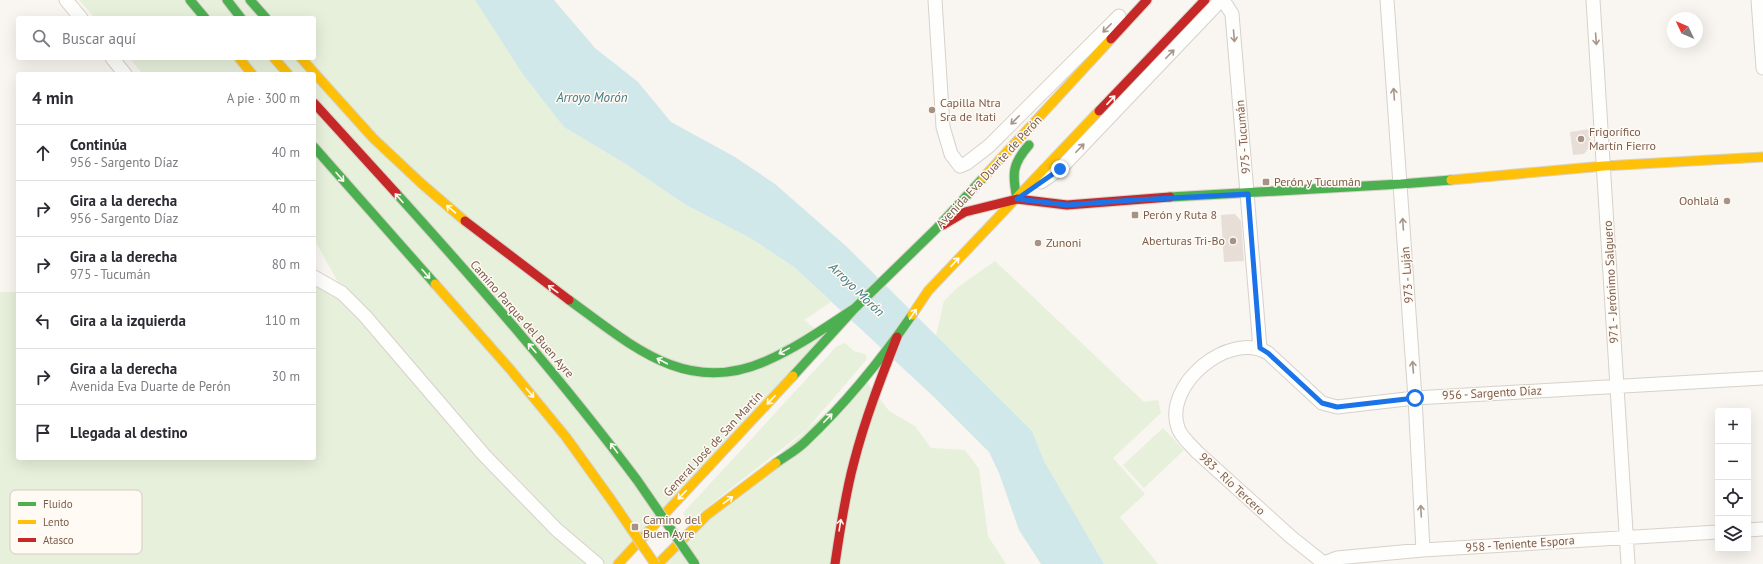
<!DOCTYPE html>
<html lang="es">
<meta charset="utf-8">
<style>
body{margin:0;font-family:"PT Sans",sans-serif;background:#f7f7f7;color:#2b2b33}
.controls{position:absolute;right:12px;bottom:12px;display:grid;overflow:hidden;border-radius:4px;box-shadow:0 4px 16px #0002}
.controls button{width:36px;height:36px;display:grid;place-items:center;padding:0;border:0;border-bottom:1px solid #e1e1e2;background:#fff;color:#2b2b33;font:20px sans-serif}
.compass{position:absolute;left:1667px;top:12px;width:36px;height:36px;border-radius:50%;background:#fff;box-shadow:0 4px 16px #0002;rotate:314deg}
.stop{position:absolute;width:12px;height:12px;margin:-9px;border:3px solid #1a73e8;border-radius:50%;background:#fff}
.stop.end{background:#1a73e8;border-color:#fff;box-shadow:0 1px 4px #0008}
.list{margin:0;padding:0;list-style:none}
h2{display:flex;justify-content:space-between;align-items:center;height:52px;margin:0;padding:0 16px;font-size:17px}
h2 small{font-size:13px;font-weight:400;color:#7c7c81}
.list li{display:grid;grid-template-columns:26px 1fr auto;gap:12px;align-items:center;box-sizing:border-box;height:56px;padding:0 16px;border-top:1px solid #e1e1e2}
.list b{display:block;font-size:15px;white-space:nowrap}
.list p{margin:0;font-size:13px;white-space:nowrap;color:#7c7c81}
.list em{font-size:13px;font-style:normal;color:#7c7c81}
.icon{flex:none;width:22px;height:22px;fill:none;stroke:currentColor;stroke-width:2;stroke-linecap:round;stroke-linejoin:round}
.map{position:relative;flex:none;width:1763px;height:564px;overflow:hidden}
.search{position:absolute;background:#fff;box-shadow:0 4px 16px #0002;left:16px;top:16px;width:300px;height:44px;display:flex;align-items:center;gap:10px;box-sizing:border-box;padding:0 14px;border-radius:4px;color:#7c7c81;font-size:15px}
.panel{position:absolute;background:#fff;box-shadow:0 4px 16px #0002;left:16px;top:72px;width:300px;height:388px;border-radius:4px}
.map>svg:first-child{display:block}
.green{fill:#e7f0db}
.water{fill:#d0e8ea}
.building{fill:#e6ded7}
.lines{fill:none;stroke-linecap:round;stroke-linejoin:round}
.street-casing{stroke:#d7d1cb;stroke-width:15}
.fast-casing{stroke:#d9d2cb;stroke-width:11}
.slow-casing{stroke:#d9d2cb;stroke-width:11}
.jam-casing{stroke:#d9d2cb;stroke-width:11}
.street{stroke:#fefefd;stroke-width:13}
.fast{stroke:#4caf50;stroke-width:9}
.slow{stroke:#ffc107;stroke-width:9}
.jam{stroke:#c62828;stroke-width:9}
.fast-bridge-casing{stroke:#dad1cc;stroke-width:11;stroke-linecap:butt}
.slow-bridge-casing{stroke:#dad1cc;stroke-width:11;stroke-linecap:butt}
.fast-bridge{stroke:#4caf50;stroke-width:9}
.slow-bridge{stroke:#ffc107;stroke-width:9}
.oneway{stroke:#a8958b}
.oneway2{stroke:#fffaf3}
.route{stroke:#1a73e8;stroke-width:5}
.poi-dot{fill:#a69286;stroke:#fffaf3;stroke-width:1.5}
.labels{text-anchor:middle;stroke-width:3;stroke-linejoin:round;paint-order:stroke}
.poi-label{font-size:12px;fill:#7a5c4d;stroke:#fffaf3;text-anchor:start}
.street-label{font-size:12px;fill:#7a5c4d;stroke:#fffaf3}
.water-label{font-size:13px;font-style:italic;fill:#437c86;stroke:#fffaf3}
.key{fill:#fffaf3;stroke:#d7cbc1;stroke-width:1}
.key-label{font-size:11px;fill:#7a5c4d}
</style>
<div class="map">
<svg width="1763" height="564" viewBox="0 0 1763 564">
<rect width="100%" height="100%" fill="#f9f5f0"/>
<path class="green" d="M79,0H475L564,127L624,163L686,205L752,239L794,267L831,302L804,320L818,331L826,341L618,564H0V292H18V458H314V285L339,284L314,239V74H143L129,58H314V18H95Z
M995,261L1144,402L1158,400L1161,413L1113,458L1145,494L1120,517L1158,564H1104L1044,461L1032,431L936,336L944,301L958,287Z
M845,343L854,351L865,354L867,359L807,429L688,522L683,513L837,346Z
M864,378L889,411L915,426L931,448L965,450L979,469L988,536L1006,564H658Z
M1163,428L1184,450L1144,488L1123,465Z"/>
<path class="water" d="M475,0H554L595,48L638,82L671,122L735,157L775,184L847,247L1032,431L1044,461L1104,564H1041L1019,530L999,473L989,452L935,398L794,267L752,239L686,205L624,163L564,127L522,73Z"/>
<path class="building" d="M1589,129L1591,145L1584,154L1573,155L1570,132Z
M1235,214L1241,221L1244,261L1224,262L1221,215Z"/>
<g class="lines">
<g class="street-casing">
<path id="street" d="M66,0L81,18
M935,0L943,127L951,154L960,166L967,163L989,146L1119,16
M1223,0L1232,14L1260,348
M1387,0L1415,398L1423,550
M1593,0L1628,564
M1758,0L1763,68
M112,58L125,74
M1041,182L1060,169L1221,0
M314,277L342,293L365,316L484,455L557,530L597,564
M1748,530L1763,529
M1324,563L1337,558L1423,550L1718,532
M1325,564L1291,537L1197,452C1191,445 1181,437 1178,428C1163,385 1229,330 1268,353L1322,403L1337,407L1415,398L1763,378"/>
</g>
<g class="fast-casing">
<path id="fast" d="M190,0L205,18
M227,0L241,18
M250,0L266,18
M314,147L435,284
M396,193C480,286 562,380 637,480
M1170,197L1401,184L1451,180
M1017,199C1012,174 1012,164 1029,145
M569,300C630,344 686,397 766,361C798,347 826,327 855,308
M793,376L855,308L936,229L983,178
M776,463C786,456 797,450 806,441C845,404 881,360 912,315"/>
</g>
<g class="slow-casing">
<path id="slow" d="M239,58L252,74
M274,58L288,74
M301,58L373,138L422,184L465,221
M983,178L1111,39
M1451,180L1604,166L1763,157
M435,284L510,369L566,437L612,501
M912,315L928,291L1099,111
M618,564L793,376
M658,564L707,515L776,463"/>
</g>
<g class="jam-casing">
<path id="jam" d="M1111,39L1147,0
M314,103L396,193
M1099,111L1205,0
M465,221L569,300
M943,225L965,212L1017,199L1067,205L1170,197
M835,564C840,530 845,495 854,462C865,419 881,378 897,337"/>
</g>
<use href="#street" class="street"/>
<use href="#fast" class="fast"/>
<use href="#slow" class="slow"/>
<use href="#jam" class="jam"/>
<g class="fast-bridge-casing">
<path id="fast-bridge" d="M637,480L695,564"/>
</g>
<g class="slow-bridge-casing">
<path id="slow-bridge" d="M612,501L655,564"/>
</g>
<use href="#fast-bridge" class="fast-bridge"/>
<use href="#slow-bridge" class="slow-bridge"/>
</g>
<defs><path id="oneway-shaft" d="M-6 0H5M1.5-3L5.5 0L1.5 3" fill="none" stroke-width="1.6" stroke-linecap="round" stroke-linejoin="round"/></defs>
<g class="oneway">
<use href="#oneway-shaft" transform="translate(1107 28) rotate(135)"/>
<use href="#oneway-shaft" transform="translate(1234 36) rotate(85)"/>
<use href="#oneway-shaft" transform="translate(1596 39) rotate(86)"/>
<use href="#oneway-shaft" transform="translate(1170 54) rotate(-46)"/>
<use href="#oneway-shaft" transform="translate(1394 94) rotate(-94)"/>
<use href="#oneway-shaft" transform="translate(1015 120) rotate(135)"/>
<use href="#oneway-shaft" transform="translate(1080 148) rotate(-46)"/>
<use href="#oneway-shaft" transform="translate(1403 224) rotate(-94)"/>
<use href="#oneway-shaft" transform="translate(1413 367) rotate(-94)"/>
<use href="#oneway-shaft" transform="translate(1421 511) rotate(-93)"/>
</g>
<g class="oneway2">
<use href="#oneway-shaft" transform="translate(1111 100) rotate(-47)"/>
<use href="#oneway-shaft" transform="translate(340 177) rotate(49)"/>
<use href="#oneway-shaft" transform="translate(399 198) rotate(-132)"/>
<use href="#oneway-shaft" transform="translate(451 209) rotate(-140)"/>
<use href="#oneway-shaft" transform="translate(955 262) rotate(-47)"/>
<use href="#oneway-shaft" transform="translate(426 274) rotate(49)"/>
<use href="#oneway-shaft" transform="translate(553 289) rotate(-144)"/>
<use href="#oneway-shaft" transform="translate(913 314) rotate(-56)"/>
<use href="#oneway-shaft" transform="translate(532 348) rotate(-131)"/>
<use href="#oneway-shaft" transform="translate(784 351) rotate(151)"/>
<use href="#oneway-shaft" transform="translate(662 361) rotate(-152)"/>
<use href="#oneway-shaft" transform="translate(530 393) rotate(50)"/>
<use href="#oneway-shaft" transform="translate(771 400) rotate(133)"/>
<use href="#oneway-shaft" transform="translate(828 418) rotate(-46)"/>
<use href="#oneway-shaft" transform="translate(614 448) rotate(-126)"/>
<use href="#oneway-shaft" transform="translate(682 495) rotate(133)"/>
<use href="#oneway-shaft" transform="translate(728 500) rotate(-36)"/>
<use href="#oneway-shaft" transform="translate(840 525) rotate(-81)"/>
</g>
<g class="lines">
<path class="route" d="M1060,169L1017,199L1067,205L1134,200L1248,194L1260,348L1268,353L1322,403L1337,407L1415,398"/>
</g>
<g class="poi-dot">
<circle cx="932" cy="110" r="4"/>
<circle cx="1581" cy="139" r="4"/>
<rect x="1262" y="178" width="8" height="8" rx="2"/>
<circle cx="1727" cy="201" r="4"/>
<rect x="1131" y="211" width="8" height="8" rx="2"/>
<circle cx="1233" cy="241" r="4"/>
<circle cx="1038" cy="243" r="4"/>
<rect x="631" y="523" width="8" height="8" rx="2"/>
</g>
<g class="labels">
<g class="poi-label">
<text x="940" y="107">Capilla Ntra<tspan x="940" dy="14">Sra de Itati</tspan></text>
<text x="1589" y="136">Frigorífico<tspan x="1589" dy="14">Martín Fierro</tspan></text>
<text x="1274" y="186">Perón y Tucumán</text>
<text x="1719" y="205" text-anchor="end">Oohlalá</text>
<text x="1143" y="219">Perón y Ruta 8</text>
<text x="1225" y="245" text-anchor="end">Aberturas Tri-Bo</text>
<text x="1046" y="247">Zunoni</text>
<text x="643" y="524">Camino del<tspan x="643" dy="14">Buen Ayre</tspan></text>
</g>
<g class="street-label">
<text transform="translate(1243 137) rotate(-95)" y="4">975 - Tucumán</text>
<text transform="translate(989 172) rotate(-47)" y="4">Avenida Eva Duarte de Perón</text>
<text transform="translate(1407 275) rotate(-94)" y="4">973 - Luján</text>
<text transform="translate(1611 282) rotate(-93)" y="4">971 - Jerónimo Salguero</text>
<text transform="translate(522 319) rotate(49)" y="4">Camino Parque del Buen Ayre</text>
<text transform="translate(1492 393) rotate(-3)" y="4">956 - Sargento Díaz</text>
<text transform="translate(713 444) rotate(-47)" y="4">General José de San Martín</text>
<text transform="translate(1232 484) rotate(43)" y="4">983 - Río Tercero</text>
<text transform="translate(1520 544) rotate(-4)" y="4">958 - Teniente Espora</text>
</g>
<g class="water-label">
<text x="592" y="102">Arroyo Morón</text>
<text transform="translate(857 289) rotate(44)" y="5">Arroyo Morón</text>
</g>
</g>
<rect x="10" y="490" width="132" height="64" rx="6" class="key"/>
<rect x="18" y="502" width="18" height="4" fill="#4caf50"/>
<rect x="18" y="520" width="18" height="4" fill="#ffc107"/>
<rect x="18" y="538" width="18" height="4" fill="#c62828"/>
<g class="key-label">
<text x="43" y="508">Fluido</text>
<text x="43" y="526">Lento</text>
<text x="43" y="544">Atasco</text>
</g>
</svg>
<div class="controls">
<button>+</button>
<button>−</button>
<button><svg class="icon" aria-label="locate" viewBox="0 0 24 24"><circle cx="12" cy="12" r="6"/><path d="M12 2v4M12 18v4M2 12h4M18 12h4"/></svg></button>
<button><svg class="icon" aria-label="layers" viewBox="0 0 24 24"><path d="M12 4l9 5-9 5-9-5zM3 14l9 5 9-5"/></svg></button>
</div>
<svg class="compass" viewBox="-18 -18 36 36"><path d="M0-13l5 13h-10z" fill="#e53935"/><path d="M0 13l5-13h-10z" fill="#7c7c81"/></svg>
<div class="stop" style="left:1415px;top:398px"></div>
<div class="stop end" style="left:1060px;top:169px"></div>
<div class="search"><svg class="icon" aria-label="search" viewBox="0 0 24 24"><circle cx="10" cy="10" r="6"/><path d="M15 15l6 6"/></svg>Buscar aquí</div>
<section class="panel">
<h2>4 min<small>A pie · 300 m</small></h2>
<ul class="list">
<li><svg class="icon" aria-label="ahead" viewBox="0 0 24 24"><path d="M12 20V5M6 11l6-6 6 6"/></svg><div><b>Continúa</b><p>956 - Sargento Díaz</p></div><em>40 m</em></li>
<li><svg class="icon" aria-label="right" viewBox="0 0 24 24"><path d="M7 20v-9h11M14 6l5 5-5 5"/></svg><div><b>Gira a la derecha</b><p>956 - Sargento Díaz</p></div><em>40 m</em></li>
<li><svg class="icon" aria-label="right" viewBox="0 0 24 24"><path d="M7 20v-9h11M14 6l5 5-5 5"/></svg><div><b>Gira a la derecha</b><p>975 - Tucumán</p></div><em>80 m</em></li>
<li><svg class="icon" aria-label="left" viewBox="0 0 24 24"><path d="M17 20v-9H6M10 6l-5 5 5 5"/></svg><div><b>Gira a la izquierda</b></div><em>110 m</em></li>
<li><svg class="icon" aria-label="right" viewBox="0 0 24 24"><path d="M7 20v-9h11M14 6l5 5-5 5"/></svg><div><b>Gira a la derecha</b><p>Avenida Eva Duarte de Perón</p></div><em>30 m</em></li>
<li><svg class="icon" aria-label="arrive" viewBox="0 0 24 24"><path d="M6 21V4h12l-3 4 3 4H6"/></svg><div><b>Llegada al destino</b></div></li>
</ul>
</section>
</div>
